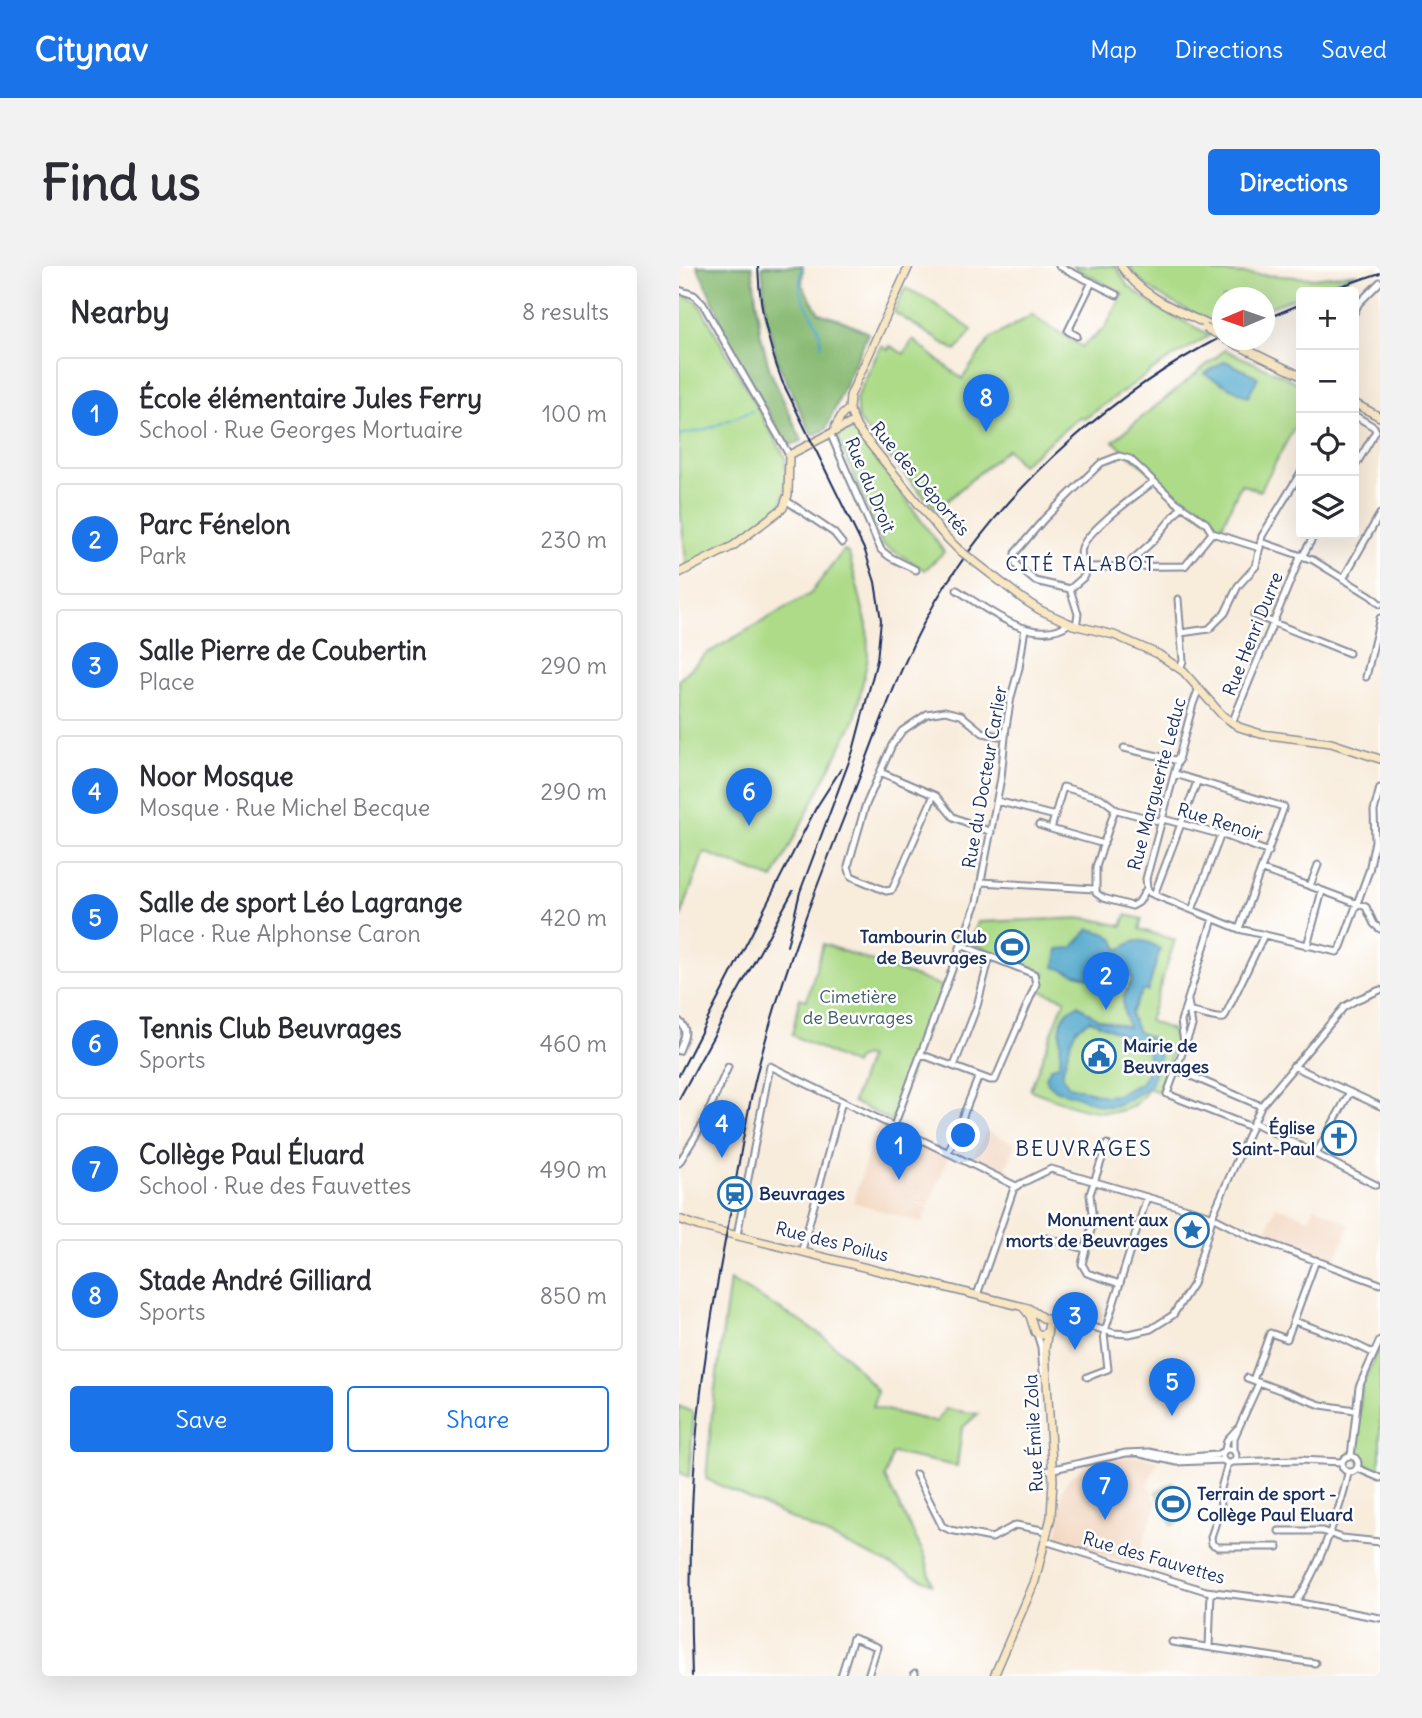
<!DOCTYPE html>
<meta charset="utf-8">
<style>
body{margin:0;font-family:Delius,sans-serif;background:#f2f2f3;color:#2b2b33}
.controls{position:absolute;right:21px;top:21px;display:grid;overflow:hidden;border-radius:7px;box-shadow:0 7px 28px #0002}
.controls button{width:63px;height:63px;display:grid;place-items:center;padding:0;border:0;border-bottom:2px solid #e1e1e2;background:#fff;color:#2b2b33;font:35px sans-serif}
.compass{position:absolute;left:533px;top:21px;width:63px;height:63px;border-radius:50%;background:#fff;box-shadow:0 7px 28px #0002;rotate:268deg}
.you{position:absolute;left:285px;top:870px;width:24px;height:24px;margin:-18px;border:5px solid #fff;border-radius:50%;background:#1a73e8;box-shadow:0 0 0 10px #1a73e833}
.badge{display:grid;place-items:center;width:46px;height:46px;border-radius:50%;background:#1a73e8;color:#fff;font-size:23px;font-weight:700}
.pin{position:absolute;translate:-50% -58px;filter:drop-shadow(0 2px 4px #0008)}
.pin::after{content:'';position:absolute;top:37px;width:24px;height:21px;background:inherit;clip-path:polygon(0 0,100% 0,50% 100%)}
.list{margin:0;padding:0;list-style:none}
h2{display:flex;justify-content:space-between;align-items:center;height:91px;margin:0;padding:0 28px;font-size:30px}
h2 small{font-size:23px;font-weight:400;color:#7c7c81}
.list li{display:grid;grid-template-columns:46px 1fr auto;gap:21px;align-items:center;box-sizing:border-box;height:112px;margin:0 14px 14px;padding:0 14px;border:2px solid #e1e1e2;border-radius:7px}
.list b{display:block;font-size:26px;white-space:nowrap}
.list p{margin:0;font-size:23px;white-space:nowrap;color:#7c7c81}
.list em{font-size:23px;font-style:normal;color:#7c7c81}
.actions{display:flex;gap:14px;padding:21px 28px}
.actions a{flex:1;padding:16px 0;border:2px solid #1a73e8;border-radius:7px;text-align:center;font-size:24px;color:#1a73e8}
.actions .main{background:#1a73e8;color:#fff}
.icon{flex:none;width:38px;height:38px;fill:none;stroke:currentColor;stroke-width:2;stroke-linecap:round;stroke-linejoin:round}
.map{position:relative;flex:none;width:701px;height:1410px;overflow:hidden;border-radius:7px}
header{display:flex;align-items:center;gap:42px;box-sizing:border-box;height:98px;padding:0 35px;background:#1a73e8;color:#fff}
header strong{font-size:33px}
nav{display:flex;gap:38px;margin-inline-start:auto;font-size:24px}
.intro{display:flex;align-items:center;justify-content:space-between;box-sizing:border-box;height:168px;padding:0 42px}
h1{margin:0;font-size:49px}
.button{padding:18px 32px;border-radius:7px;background:#1a73e8;color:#fff;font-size:24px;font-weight:700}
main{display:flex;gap:42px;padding:0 42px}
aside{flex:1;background:#fff;border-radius:7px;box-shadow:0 7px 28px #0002}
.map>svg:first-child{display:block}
.built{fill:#f2d5be}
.green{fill:#addb88;stroke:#648573;stroke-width:2}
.forest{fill:#8abb74;stroke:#527569;stroke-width:2}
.water{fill:#4ca5ca;stroke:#346a94;stroke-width:2;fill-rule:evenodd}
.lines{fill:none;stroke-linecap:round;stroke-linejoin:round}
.stream{stroke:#4ca5ca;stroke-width:2}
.street-casing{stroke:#8a8e9c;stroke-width:9}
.secondary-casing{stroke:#8a8e9c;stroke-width:10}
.street{stroke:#fff;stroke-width:5}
.secondary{stroke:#f9e7c3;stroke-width:7}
.rail{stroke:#1b2f5e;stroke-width:2}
.secondary-bridge-casing{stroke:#8a8e9c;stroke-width:10;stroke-linecap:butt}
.secondary-bridge{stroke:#f9e7c3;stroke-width:7}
.labels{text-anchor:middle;stroke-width:5;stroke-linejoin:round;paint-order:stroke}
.street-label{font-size:18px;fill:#1b2f5e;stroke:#fff}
.poi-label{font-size:18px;font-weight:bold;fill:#1b2f5e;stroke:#fff;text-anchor:end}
.park-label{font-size:18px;fill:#405a68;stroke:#fff}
.neighbourhood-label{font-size:19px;letter-spacing:2px;fill:#1b2f5e;stroke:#fff}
.quarter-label{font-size:21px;letter-spacing:2px;fill:#1b2f5e;stroke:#fff}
</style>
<header>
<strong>Citynav</strong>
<nav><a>Map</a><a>Directions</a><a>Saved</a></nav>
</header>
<div class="intro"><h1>Find us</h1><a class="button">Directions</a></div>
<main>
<aside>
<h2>Nearby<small>8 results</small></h2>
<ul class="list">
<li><span class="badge">1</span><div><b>École élémentaire Jules Ferry</b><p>School · Rue Georges Mortuaire</p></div><em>100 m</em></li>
<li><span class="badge">2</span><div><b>Parc Fénelon</b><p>Park</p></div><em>230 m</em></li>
<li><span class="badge">3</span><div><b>Salle Pierre de Coubertin</b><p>Place</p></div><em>290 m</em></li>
<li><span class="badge">4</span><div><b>Noor Mosque</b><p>Mosque · Rue Michel Becque</p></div><em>290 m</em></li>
<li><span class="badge">5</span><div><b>Salle de sport Léo Lagrange</b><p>Place · Rue Alphonse Caron</p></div><em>420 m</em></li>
<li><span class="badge">6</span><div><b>Tennis Club Beuvrages</b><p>Sports</p></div><em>460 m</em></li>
<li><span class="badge">7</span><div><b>Collège Paul Éluard</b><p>School · Rue des Fauvettes</p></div><em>490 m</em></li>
<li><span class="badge">8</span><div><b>Stade André Gilliard</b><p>Sports</p></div><em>850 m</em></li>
</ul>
<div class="actions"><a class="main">Save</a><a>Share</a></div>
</aside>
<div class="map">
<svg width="701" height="1410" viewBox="0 0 701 1410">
<rect width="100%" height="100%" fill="#fff"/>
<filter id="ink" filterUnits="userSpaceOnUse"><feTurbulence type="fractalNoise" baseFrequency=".0143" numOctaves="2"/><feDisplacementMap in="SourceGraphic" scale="14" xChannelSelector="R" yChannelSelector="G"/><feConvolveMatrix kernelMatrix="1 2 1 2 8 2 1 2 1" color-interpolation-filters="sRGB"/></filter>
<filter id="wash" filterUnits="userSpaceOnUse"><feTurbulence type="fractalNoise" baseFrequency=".00686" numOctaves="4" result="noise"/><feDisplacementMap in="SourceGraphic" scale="28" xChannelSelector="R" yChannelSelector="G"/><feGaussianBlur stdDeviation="1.57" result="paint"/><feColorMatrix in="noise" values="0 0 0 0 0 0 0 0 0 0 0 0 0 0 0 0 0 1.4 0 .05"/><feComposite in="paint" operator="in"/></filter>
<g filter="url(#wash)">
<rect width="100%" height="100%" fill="#f8ecdb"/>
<path class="built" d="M198,858L269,892L243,957L174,936Z
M307,865L337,878L328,900L329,905L326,907L315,904L293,893Z
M597,940L630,952L636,940L671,959L655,997L585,972Z
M459,1190L479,1195L469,1218L478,1238L466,1269L457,1301L378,1274L383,1225L390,1212L407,1200L429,1194Z"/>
<path class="green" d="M393,0H437L448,19L475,40L531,69L481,99L405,153L401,151L342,199L328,183L257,244L179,154L177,133L202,80L209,84L211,80L225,88L234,74L283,113L311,73L353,49L403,81L426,62L444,28Z
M450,0H535V6L634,12L679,7L628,26H622V29L586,43V32H544L543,59L541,60C513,45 465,28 450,0Z
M226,22L247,32L293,64L277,85L215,46Z
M0,27L19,36L106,191L107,223L102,239L60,273L8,301L0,235Z
M546,84L622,118V149L581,225L562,218L542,262L510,239L434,175Z
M175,162L265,286L246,304L203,278L158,169Z
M165,284L170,288L188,359L189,391L176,453L94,613L25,586L0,656V414L27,388L131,328Z
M447,649L463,653L460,663L496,674L470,755L493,764L497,776L479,826L469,822C447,868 386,836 351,824L386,733L360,724L366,707L291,677L299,656L409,652L443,660Z
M144,678L263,720L213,855L174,836L189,792L185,790L178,793L175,799L113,769L121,732L128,734Z
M51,1014C85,1036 126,1054 157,1081C172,1093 185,1110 198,1125L194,1141L257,1156L266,1143L299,1148L283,1162L278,1200L213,1187L206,1212L246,1290L253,1318L27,1213L34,1137Z
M701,1079V1205L683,1199L676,1186L683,1119Z
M0,1140L15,1147L10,1211L0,1206Z
M494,1217L511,1250L493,1259L477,1226Z"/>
<path class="forest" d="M18,0H73L81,66L91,105L123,175L112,179L105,174L44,66L38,44Z
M83,0H124L123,19L140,47L167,56L189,67L147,163L133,170L99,97L87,49Z"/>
<path class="water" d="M546,95L579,111L569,131L525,108Z
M410,663C422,666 435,667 438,682L442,683C457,672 466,672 481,683L469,725H463L451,748L459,766L476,774L481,791L470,822C459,827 445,838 433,840C417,842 395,826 378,825L369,817L367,811L372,801L380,799C386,777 371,751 399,739L419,753L449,761C443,740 440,734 453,715L448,701L441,696L432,697L427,718L376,701L379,683L393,682ZM411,754L467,779C471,792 471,805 462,817L438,829L426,830L390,820L384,812V804L392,775L397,763Z"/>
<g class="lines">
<path class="stream" d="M123,0C122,9 119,20 122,28C129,46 143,59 142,80
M0,169L25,164L73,145"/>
</g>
</g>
<g filter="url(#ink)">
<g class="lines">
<g class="street-casing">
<path id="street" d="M380,0L438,29
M0,24L15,29L24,38L110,189
M675,47L680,37L701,16
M398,70L389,65L413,16
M675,149L695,161L697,165L675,202
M151,167L202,284L211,291L237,304
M108,235L155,267L163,277
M582,276L634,294L692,330L701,338
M624,289L636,268
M408,301L405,298C403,293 401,288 403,282C408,264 458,229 474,216
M451,301L453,294L474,275L503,240
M664,313L701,248
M391,323L356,315L337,299L336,287L365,253L422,197L440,190L451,193L497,236L527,257L533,267L581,282
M278,324C307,342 356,383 391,357
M499,333L504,395L501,403
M575,349L670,387
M397,360L399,348L391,323L406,310L408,301L506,300L533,267
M502,367L530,363L546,347L559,320L577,300L583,270L622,206
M687,411L701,352
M553,457L622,289
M445,482L500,495
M201,506L257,530L274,551L312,566
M496,508L605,541L560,663
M255,529L213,624L207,625L172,610L169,600L186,541L213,479L223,465L248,448L266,445L282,449L304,467L326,471
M318,535L376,550
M436,543L417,601V627L424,632L453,640L460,636L468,622
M484,553L547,570L590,586
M360,559L372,563
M425,578L372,563L384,521L422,532L438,544L483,556
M583,604L631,620L639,599
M302,616L415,623
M631,620L687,641L695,658L701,663
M468,622L471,627L560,663L658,686L662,681L690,605L696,575L695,545L701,522
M468,622L467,613L514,438L520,422
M475,629L518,516
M513,644L542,568
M628,680L643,625
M509,735L513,760L488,828L572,861
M508,745C519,746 537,754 545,752L585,669
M0,755C11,764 4,774 0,785
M505,777L502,755L534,653
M241,788L311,814H316L357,718L355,708L282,679
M275,800L298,740L311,690
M614,800L701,840
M496,803L582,840
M574,856L697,919
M215,860L298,636L322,512L327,461L332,431L340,402L346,362
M428,878L411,928L414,956L403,998L408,1007L441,1018
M269,887L300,810
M637,888L671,826
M0,897L24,858L49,801
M58,969L91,800L337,920
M368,972L406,983
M123,984L163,835
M298,1029L335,922L341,918L372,903L529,949L572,971L701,1018
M393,1055L435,1067L450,1068L472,1063L494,1049L514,1018L535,946L582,840L665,741L677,734L701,724
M615,1055L663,1072L694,1087
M358,1068L362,1081L364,1106
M408,1111L429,1103L425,1068L468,931
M568,1112L642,1139L676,1144
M574,1114L591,1067L608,1073L637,994
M543 1190a7 7 0 1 1 14 0a7 7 0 1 1-14 0Z
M546,1184L548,1174L558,1163
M555,1185V1172L580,1117
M462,1188L498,1196L544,1194
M672,1190L680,1121L701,1074
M663 1198a8 8 0 1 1 16 0a8 8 0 1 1-16 0Z
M554,1196L620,1194L663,1196
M549,1197L541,1226L542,1241L532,1271L533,1278L539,1281H599
M678,1202L701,1212
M370,1204L447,1187L470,1186L499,1192L537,1189L544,1186
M237,1208L263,1260L271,1264L313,1272L337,1259L368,1265V1263
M600,1265H643L663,1272L701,1276
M366,1275L527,1325L616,1336L701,1352
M616,1336C635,1315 665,1234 669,1206
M493,1376L636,1397
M530,1381L532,1326
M162,1410L174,1372L198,1381L189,1410
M235,1410L236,1407"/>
</g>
<g class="secondary-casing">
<path id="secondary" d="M230,0L171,130L170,143L178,162L263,267L279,283
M442,0C464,34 509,48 544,66
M548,74L622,110
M675,137L701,151
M156,161L163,149L170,143
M296,296L344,333L361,344L394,359L435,369L479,388L504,405L543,449L560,461L582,468L652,477L701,493
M0,307L54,280L104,242L109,229L110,189L174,156
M0,953L19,960L349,1042L370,1056L366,1083L374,1214L372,1251L356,1315L315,1410
M344,1041L351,1050L356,1066L362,1069L368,1066
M367,1053L393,1055"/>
</g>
<use href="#street" class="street"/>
<use href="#secondary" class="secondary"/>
<path class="rail" d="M79,0C80,40 89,77 103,115L186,285L196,316L202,354L198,394L174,485L121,626L108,680
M644,26L701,7
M586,53L622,38
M0,809L137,542L162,503
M0,833L114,625
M13,1410C10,1324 11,1238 19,1153C26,1082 39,1012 52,943C61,891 69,838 83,787C106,701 138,619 171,536C200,462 225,383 269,315C337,213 435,126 544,70"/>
<g class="secondary-bridge-casing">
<path id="secondary-bridge" d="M526,62L544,71
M279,283L296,296"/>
</g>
<use href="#secondary-bridge" class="secondary-bridge"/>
</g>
</g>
<defs>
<g id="stadium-ring" transform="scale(1.75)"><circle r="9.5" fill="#fff" stroke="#1f6fb2" stroke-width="1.5"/><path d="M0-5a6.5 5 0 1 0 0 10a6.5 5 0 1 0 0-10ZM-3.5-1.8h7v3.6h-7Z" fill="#1f6fb2"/></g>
<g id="civic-ring" transform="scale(1.75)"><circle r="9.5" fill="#fff" stroke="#1f6fb2" stroke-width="1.5"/><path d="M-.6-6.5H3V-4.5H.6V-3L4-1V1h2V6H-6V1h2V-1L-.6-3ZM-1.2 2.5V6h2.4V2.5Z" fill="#1f6fb2"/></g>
<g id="church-ring" transform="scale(1.75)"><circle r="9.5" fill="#fff" stroke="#1f6fb2" stroke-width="1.5"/><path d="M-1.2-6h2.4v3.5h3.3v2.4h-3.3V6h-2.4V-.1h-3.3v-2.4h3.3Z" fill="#1f6fb2"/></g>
<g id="station-ring" transform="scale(1.75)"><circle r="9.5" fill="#fff" stroke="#1f6fb2" stroke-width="1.5"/><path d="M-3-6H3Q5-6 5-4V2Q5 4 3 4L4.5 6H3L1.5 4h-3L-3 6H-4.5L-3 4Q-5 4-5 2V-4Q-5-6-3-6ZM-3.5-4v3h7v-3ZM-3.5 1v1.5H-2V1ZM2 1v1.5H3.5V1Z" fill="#1f6fb2"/></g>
<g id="sight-ring" transform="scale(1.75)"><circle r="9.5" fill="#fff" stroke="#1f6fb2" stroke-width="1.5"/><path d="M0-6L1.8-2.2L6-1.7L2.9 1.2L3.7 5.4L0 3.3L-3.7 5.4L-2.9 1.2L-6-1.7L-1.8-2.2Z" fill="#1f6fb2"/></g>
</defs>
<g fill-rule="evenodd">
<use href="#stadium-ring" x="333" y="681"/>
<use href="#civic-ring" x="420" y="790"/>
<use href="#church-ring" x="660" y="872"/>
<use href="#station-ring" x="56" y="928"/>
<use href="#sight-ring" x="513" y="964"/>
<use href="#stadium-ring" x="494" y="1238"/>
</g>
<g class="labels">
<g class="street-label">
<text transform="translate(241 213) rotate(50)" y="6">Rue des Déportés</text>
<text transform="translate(191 219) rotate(67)" y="6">Rue du Droit</text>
<text transform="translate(574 368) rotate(-68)" y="6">Rue Henri Durre</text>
<text transform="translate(306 511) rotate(-80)" y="6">Rue du Docteur Carlier</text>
<text transform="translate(478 518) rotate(-75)" y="6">Rue Marguerite Leduc</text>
<text transform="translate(541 556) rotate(17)" y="6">Rue Renoir</text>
<text transform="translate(153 976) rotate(14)" y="6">Rue des Poilus</text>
<text transform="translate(355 1167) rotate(-93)" y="6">Rue Émile Zola</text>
<text transform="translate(475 1292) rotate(16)" y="6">Rue des Fauvettes</text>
</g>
<g class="poi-label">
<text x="308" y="677">Tambourin Club<tspan x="308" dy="21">de Beuvrages</tspan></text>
<text x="444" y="786" text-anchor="start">Mairie de<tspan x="444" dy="21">Beuvrages</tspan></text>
<text x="636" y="868">Église<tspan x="636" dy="21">Saint-Paul</tspan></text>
<text x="80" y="934" text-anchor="start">Beuvrages</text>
<text x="489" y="960">Monument aux<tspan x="489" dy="21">morts de Beuvrages</tspan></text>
<text x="518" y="1234" text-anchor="start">Terrain de sport -<tspan x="518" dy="21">Collège Paul Eluard</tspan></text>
</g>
<g class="park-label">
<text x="179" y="737">Cimetière<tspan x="179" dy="21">de Beuvrages</tspan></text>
</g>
<g class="neighbourhood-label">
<text x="402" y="305">CITÉ TALABOT</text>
</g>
<g class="quarter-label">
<text x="405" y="890">BEUVRAGES</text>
</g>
</g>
</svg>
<div class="controls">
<button>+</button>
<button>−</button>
<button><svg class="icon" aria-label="locate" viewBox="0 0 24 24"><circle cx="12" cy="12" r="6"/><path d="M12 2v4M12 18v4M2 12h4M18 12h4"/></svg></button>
<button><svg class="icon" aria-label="layers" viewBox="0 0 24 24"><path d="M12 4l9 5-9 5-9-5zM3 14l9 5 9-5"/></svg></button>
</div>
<svg class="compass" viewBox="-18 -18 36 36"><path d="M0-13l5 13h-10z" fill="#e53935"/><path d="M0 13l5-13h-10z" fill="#7c7c81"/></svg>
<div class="you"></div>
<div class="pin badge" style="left:220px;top:914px">1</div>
<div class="pin badge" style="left:427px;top:744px">2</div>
<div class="pin badge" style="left:396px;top:1084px">3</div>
<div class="pin badge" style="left:43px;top:892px">4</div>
<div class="pin badge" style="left:493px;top:1150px">5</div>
<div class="pin badge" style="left:70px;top:560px">6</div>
<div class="pin badge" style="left:426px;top:1254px">7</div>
<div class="pin badge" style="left:307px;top:166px">8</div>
</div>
</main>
